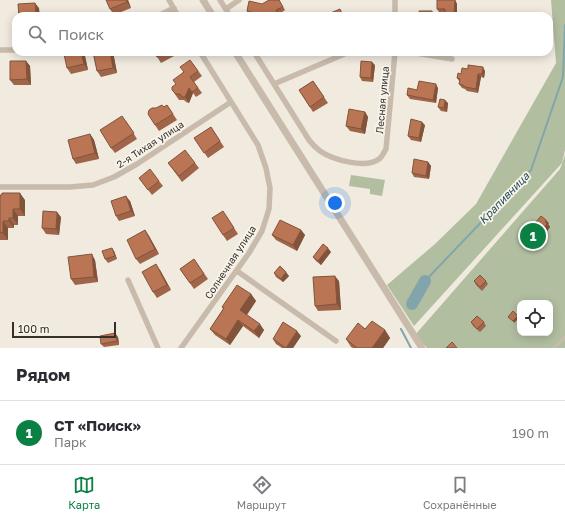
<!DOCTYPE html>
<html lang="ru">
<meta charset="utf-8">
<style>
body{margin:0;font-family:"Golos Text",sans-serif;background:#f2f2f3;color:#2b2b33}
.controls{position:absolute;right:12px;bottom:12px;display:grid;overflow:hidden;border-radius:8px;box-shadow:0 2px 10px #0003}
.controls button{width:36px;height:36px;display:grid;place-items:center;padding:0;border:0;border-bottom:1px solid #e1e1e2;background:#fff;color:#2b2b33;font:20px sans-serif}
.scale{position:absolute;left:12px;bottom:10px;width:104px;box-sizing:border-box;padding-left:4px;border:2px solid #362f2a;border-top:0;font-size:11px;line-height:14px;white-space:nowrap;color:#362f2a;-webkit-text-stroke:3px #f8f4eb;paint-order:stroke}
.you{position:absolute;left:335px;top:203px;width:14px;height:14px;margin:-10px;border:3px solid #fff;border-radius:50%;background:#1a73e8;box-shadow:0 0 0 6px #1a73e833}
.badge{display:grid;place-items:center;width:26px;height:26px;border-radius:50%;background:#0b8043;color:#fff;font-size:13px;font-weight:700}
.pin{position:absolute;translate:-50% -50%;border:2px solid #fff;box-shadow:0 1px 4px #0006}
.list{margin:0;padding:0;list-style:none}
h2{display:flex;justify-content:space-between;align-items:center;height:52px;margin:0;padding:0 16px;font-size:17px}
h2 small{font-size:13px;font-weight:400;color:#7c7c81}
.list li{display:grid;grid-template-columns:26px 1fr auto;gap:12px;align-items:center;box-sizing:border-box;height:64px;padding:0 16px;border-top:1px solid #e1e1e2}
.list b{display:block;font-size:15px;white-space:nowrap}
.list p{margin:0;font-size:13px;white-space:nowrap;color:#7c7c81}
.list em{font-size:13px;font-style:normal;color:#7c7c81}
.icon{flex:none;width:22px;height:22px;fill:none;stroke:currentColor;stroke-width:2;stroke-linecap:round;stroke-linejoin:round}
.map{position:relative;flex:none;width:565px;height:348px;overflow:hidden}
.search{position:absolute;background:#fff;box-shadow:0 2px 10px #0003;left:12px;right:12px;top:12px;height:44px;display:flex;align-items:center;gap:10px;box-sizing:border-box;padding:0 14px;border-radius:12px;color:#7c7c81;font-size:15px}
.sheet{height:116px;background:#fff}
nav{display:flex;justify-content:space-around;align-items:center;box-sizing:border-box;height:56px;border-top:1px solid #e1e1e2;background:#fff;font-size:11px;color:#7c7c81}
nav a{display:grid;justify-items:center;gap:2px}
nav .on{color:#0b8043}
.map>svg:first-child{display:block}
.green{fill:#b2bea0;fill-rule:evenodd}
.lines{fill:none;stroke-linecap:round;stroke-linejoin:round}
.stream{stroke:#81a5ab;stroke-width:2}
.river{stroke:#81a5ab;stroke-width:12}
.service{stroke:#c8bbac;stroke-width:3}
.minor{stroke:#c8bbac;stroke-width:5.5}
.tertiary{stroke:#c8bbac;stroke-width:7}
.wall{fill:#a06548}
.shaded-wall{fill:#82533b}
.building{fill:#ba7654;stroke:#82533b}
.labels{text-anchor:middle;stroke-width:3.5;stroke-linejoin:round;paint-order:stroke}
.street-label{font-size:10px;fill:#362f2a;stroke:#f8f4eb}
.water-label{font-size:11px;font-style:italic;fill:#244d54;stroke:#f8f4eb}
</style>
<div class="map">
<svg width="565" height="348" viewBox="0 0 565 348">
<rect width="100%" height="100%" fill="#f0eadf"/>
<path class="green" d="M551,0H565V150L562,163L414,326L387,285L435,244L476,204L556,63Z
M565,155V348H427L415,335L560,169ZM520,303H550V333H520Z
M351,175L385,180L382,196L370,194V189L349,186Z"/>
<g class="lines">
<path class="stream" d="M425,281L531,170L563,77L565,25
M401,329L411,348"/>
<path class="river" d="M412,304L425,281"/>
<path class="service" d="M554,348L565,337"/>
<path class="minor" d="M169,0L178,16
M220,0L230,16
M395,0V16
M226,9L239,0
M158,16L174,8
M0,50H16
M254,52L309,140C312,144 316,148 320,151C333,160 366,169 379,159C382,157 384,152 386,149L395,52
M410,52L452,59
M274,84L349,52
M0,187H70L93,185L114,177L137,164L231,102
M237,271L336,341
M128,280L158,348
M181,348L249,253L262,231L269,209L270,188L266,168L258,145L200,52"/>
<path class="tertiary" d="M203,0L213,16
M235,52L422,348"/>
</g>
<path class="wall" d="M128,0L131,8L114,15L110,9Z
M279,0L285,10L279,14L280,16H253L249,15L247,11L262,4Z
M455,0L457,4V16H446L445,14V12H439L437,9Z
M93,52H113L117,73L101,77L97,71Z
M154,52H174L176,55L161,63Z
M466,52H481V54L467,53Z
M85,56L88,70L71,74L67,68Z
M190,60L202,76L194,82L202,93L196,97L193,93L189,103L186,102L184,100H179L172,90L176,84Z
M26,61L30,66L31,85H14L10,80Z
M375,65L373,82L362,81L360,77Z
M485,71L484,78L481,77L478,93L467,91L465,89L462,88L459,84L460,82L457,78L461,74Z
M313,81L328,103L313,112L299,90Z
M438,88L436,103L410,99L407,95L417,90Z
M448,103L447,112L441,111L438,107Z
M167,105L177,120L159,131L155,125L156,108L164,107Z
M365,112L368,117L365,134L350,131L346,126Z
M126,121L137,139L115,153L111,148Z
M425,125L421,142L411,140L408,136Z
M211,127L224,147L208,158L194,138Z
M90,134L94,140L99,159L76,164L73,159Z
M428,162L431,166L429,179L414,177L412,173Z
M168,163H195L199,168L182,182Z
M139,178L159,181L163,186L152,195Z
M0,195L25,200V216H18V225H14V228H8V240H0Z
M130,201L135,216L119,221L116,216Z
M61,217L59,235L46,234L42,228Z
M227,217L238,234L227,241L223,235Z
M535,223H549L548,224L550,227L547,231L543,229L542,230L538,227Z
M145,230L149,236L159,254L140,264L136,259Z
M301,230L305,235L297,251L276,240L272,235Z
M114,251L117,259L108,263L105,259Z
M331,252L321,265L316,261L313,257Z
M194,259L208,279L194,289L180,269Z
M95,260L98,282L75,285L71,279Z
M160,270L171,290L157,298L153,292Z
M274,273L289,276L283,282L276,277Z
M339,281L341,310L318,311L315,306Z
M474,281H486L488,284L482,291L476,285Z
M251,294L256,301L247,315L264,330L259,338L243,326L230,345L215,335L210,329L223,309L222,307Z
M471,322H484L486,326L480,332L473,326Z
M365,329L385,330L390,338L383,348H353L351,347L346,339Z
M301,336L293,348H282L276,344L273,339Z
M118,337L119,345L104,347L101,344Z"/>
<path class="shaded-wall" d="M126,0H128L131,8L127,2Z
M455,0L457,4V16H455L454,15Z
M35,3L39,8L40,16H36Z
M432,11L434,15V16H432Z
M81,52H82L85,56L88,70L84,64Z
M110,52H113L117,73L113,68Z
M26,61L30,66L31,85L27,79Z
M372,62L375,65L373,82L371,78Z
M483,67L485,71L484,78L482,74Z
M478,74L481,77L478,93L476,89Z
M436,84L438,88L436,103L433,100Z
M189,88L193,93L189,103L185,97Z
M445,100L448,103L447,112L444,108Z
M365,112L368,117L365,134L361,129Z
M422,122L425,125L421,142L419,138Z
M90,134L94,140L99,159L95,153Z
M428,162L431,166L429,179L426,176Z
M20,193L25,200V216L20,209Z
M126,196L130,201L135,216L131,211Z
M13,209L18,216V225L13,218Z
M57,212L61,217L59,235L56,229Z
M9,218L14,225V228L9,221Z
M546,220L549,223L548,224L550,227L547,231L544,228L545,221Z
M3,221L8,228V240L3,233Z
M541,225L543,229L542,230L539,227Z
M145,230L149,236L159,254L155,249Z
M301,230L305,235L297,251L293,245Z
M112,248L114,251L117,259L115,256Z
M328,248L331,252L321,265L318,261Z
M92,254L95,260L98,282L94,277Z
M156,264L160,270L171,290L167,285Z
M286,272L289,276L283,282L281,279Z
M335,276L339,281L341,310L337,304Z
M251,294L256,301L245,317L240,310Z
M518,316L520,317L514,323L513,321Z
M238,320L243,326L230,345L226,339Z
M260,324L264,330L259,338L254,331Z
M385,330L390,338L383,348H372Z
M297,331L301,336L293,348H286Z
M115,333L118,337L119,345L117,341Z"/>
<path class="building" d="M106,0H126L127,2L110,9Z
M269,0H279L283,7L276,10L277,12L271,16H264V15L258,16L257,14L247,11L249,1L262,4Z
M437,0H455L454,15L445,14V9H437Z
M35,3L36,16H19L18,4Z
M340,9L343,16H329L328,14Z
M419,11H432V16H419Z
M74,52H81L84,64L67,68L64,54Z
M93,52H110L113,68L97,71Z
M154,52H167L157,57Z
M190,60L198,71L190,77L198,88L192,92L189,88L185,97H182L180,94H176L172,90V87L176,84L173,80L184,72L180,67Z
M10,61H26L27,79L10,80Z
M361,61L372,62L371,78L360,77Z
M468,65L483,67L482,74H478L476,89L465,87L463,85L459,84L460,79L457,78L458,73L461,74L462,68L468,69Z
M313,81L324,97L310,107L299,90Z
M419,81L436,84L433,100L407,95L408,88L417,90Z
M440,99L445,100L444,108L438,107Z
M162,105L164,107L167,105L173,114L155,125L148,114L149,110L152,108H156Z
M349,109L365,112L361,129L346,126Z
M122,116L134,133L111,148L100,130Z
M411,119L422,122L419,138L408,136Z
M211,127L220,141L204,153L194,138Z
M90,134L95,153L73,159L68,140Z
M185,150L195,163L179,176L168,163Z
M414,159L428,162L426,176L412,173Z
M150,169L159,181L148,190L139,178Z
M2,193H20V209H13V218H9V221H3V233L0,232V195H2Z
M126,196L131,211L116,216L111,201Z
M43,211L57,212L56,229L42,228Z
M223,211L234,228L223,235L212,218Z
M541,216L546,220L545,221L547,224L544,228L541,225L539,227L535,223Z
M280,220L301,230L293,245L272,235Z
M145,230L155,249L136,259L127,240Z
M323,244L328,248L318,261L313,257Z
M112,248L115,256L105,259L102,251Z
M92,254L94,277L71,279L68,257Z
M194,259L204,274L190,283L180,269Z
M156,264L167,285L153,292L142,272Z
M280,266L286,272L281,279L274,273Z
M480,275L486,281L480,287L474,281Z
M335,276L337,304L315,306L313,277Z
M237,285L251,294L240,310L260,324L254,331L238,320L226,339L210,329L224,308L222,307Z
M513,311L518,316L513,321L508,317Z
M477,316L484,322L477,329L471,322Z
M372,321L385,330L372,348H357L346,339L358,323L365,329Z
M283,322L297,331L286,348L273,339Z
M115,333L117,341L101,344L100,336Z
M452,342L457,348H446Z"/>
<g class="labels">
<g class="street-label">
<text transform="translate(382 100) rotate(-85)" y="4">Лесная улица</text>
<text transform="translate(150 144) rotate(-33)" y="4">2-я Тихая улица</text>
<text transform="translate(230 262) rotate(-57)" y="4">Солнечная улица</text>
</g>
<g class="water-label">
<text transform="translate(504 198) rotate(-46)" y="4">Крапивница</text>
</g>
</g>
</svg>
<div class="controls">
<button><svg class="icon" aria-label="locate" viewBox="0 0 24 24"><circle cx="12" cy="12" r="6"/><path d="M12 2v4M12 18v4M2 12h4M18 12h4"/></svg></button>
</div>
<div class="scale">100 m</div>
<div class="you"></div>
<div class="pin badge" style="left:533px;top:236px">1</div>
<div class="search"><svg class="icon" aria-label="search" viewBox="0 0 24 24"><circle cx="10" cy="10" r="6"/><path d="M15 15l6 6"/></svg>Поиск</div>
</div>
<section class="sheet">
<h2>Рядом<small></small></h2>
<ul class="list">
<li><span class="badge">1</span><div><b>СТ «Поиск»</b><p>Парк</p></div><em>190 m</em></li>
</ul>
</section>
<nav>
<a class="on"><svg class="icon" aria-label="map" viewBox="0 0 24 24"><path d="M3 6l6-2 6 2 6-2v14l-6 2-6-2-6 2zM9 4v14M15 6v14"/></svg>Карта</a>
<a><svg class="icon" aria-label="directions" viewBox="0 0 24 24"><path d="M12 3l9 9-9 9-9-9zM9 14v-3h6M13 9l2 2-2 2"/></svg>Маршрут</a>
<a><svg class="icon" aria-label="saved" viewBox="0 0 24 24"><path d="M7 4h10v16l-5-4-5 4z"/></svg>Сохранённые</a>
</nav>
